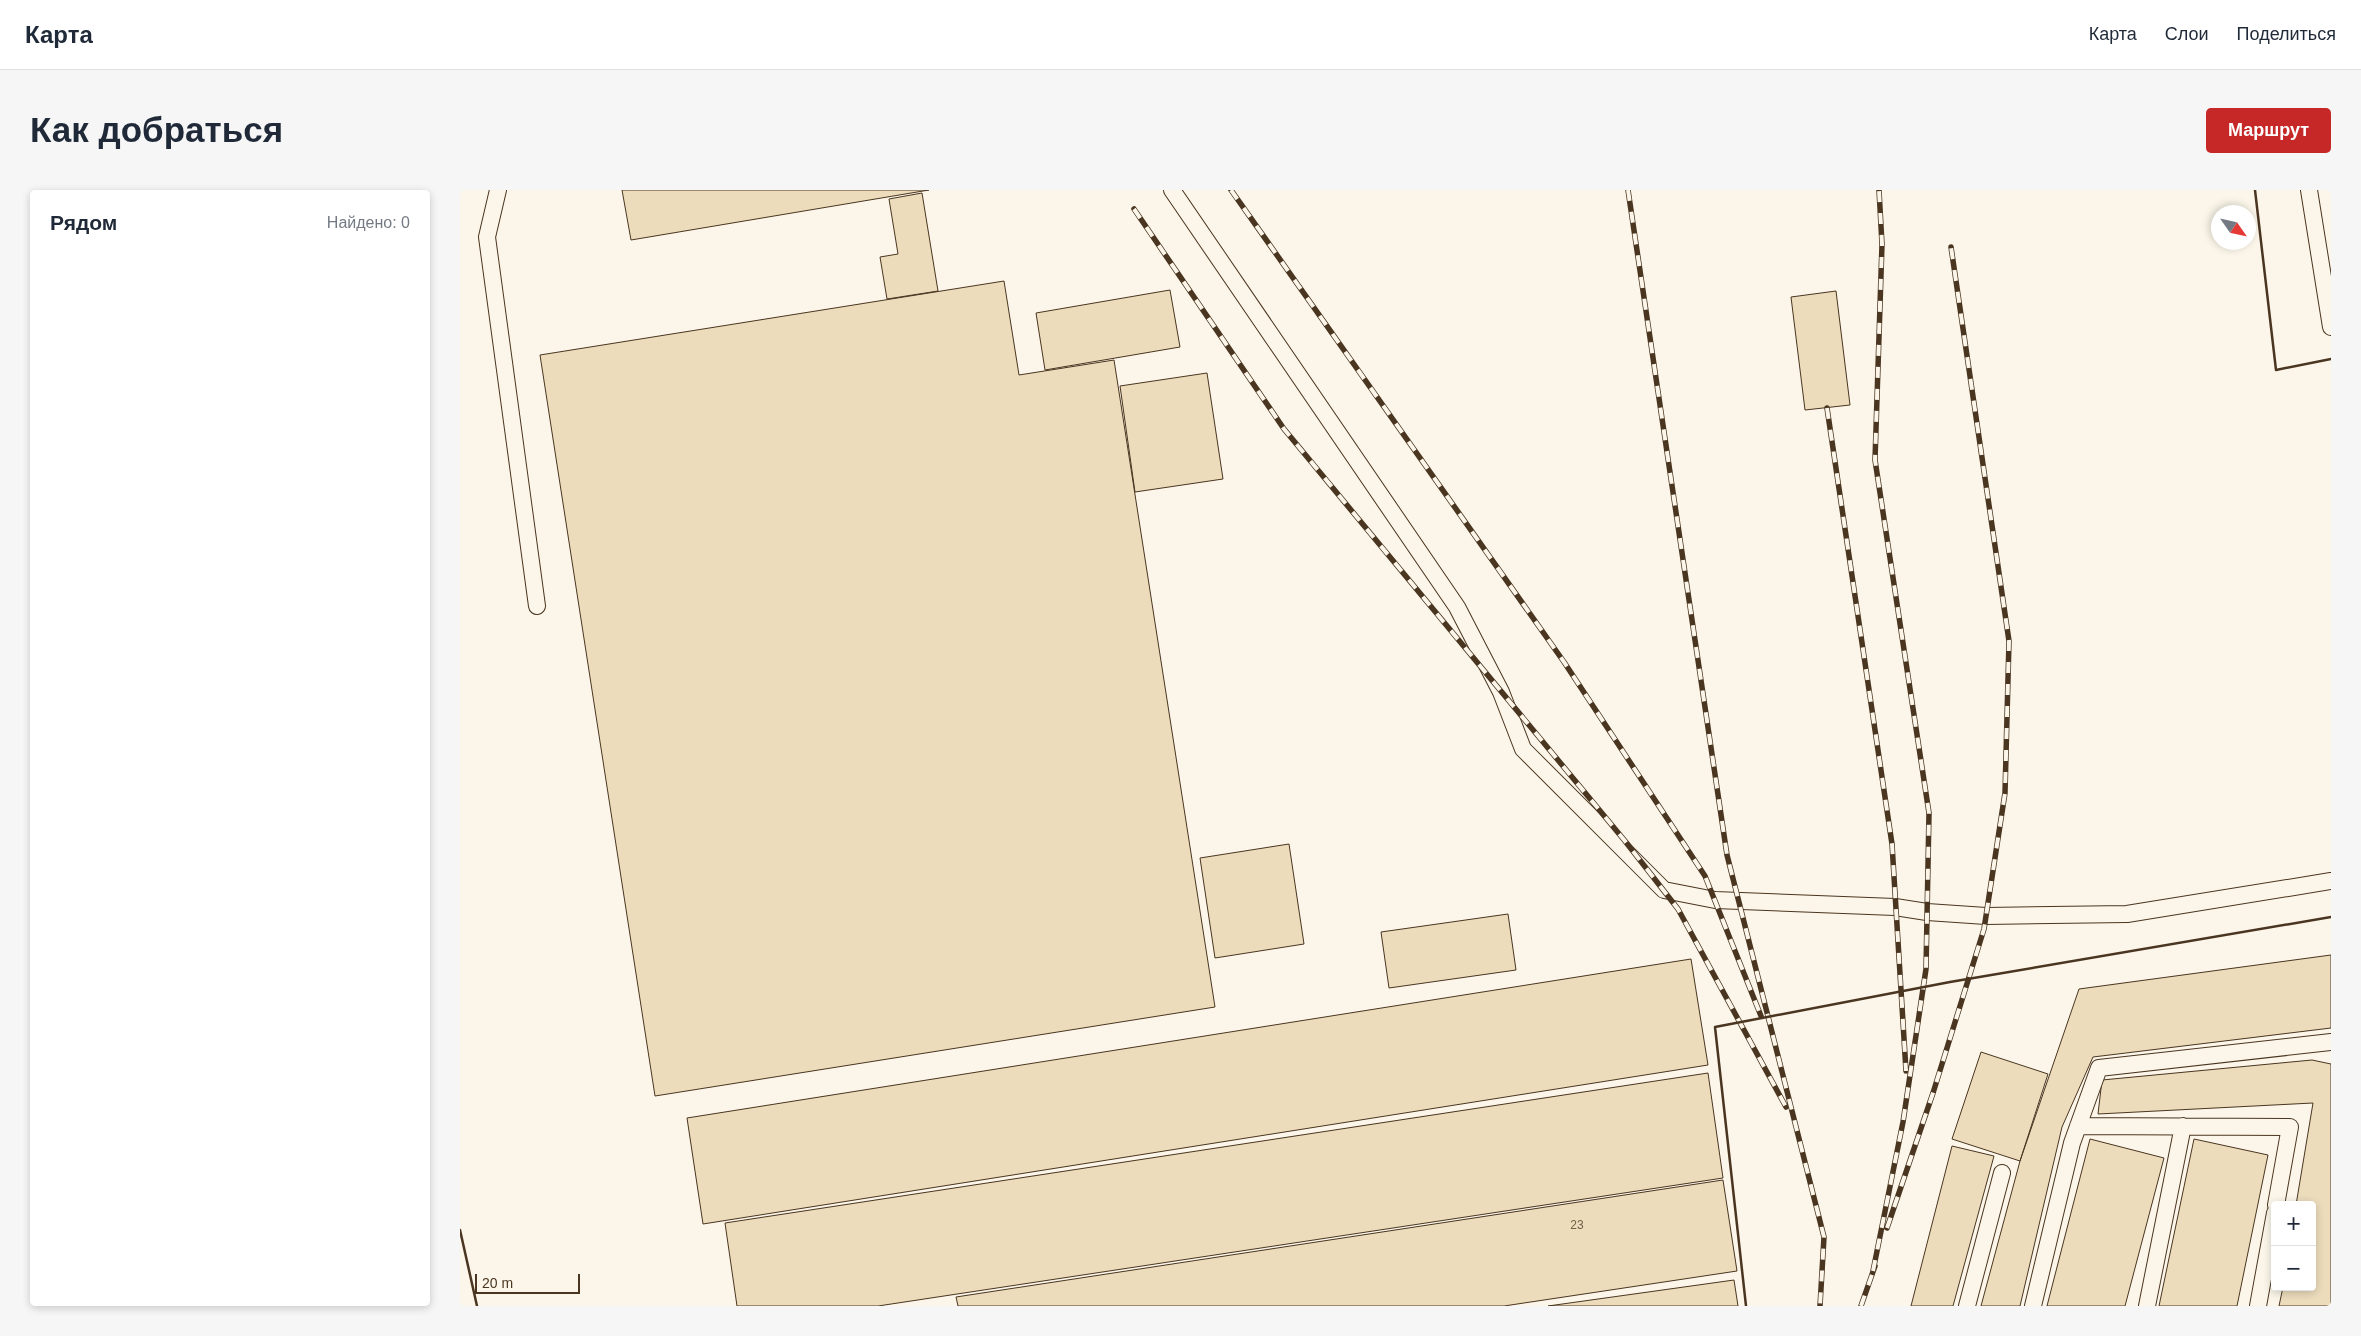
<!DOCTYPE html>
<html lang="ru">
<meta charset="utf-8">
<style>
body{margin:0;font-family:Helvetica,sans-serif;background:#f6f6f7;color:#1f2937}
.controls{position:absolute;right:15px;bottom:15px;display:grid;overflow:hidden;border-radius:5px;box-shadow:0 2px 8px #0003}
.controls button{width:45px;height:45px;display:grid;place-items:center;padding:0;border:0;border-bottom:1px solid #e0e1e3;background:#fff;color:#1f2937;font:25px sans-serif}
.compass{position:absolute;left:1751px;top:15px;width:45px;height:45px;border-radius:50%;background:#fff;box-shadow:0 2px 8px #0003;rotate:124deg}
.scale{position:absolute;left:15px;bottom:12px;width:105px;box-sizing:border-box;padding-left:5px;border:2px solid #4a3520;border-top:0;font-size:14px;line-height:18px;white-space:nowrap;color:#4a3520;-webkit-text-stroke:4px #fbf6e9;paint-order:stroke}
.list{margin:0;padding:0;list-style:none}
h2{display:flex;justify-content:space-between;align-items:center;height:65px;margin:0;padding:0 20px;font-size:21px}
h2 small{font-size:16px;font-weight:400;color:#747a83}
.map{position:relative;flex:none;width:1871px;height:1116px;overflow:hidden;border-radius:5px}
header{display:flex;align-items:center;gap:30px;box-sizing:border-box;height:70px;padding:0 25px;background:#fff;border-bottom:1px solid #e0e1e3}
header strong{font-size:24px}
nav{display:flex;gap:28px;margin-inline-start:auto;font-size:18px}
.intro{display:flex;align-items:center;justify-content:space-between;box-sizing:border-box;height:120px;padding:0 30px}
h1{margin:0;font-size:35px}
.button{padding:12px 22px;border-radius:5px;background:#c62828;color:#fff;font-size:18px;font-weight:700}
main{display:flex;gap:30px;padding:0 30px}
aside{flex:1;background:#fff;border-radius:5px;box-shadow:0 2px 8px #0003}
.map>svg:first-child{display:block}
.building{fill:#ecdcbc;stroke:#4a3520}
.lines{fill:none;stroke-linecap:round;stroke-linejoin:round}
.lane-casing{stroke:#4a3520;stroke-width:18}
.lane{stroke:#fbf6e9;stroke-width:16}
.rail-casing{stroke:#4a3520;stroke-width:5.5}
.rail{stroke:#fbf6e9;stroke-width:4;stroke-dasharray:11;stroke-linecap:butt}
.wall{stroke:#4a3520;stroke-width:2.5}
.labels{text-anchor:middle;stroke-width:4;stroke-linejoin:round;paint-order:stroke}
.number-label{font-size:12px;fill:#725f47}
</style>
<header>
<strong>Карта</strong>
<nav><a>Карта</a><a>Слои</a><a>Поделиться</a></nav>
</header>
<div class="intro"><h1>Как добраться</h1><a class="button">Маршрут</a></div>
<main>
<aside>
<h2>Рядом<small>Найдено: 0</small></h2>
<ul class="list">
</ul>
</aside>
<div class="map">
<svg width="1871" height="1116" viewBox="0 0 1871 1116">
<rect width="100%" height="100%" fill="#fbf6e9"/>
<path class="building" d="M162,0H469L171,50Z
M462,3L478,101L427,109L420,67L438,64L429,9Z
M544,91L559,185L654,170L755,817L195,906L80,165Z
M710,100L720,157L585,180L576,123Z
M1376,101L1390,215L1345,220L1331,107Z
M747,183L763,289L675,302L660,196Z
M829,654L844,754L755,768L740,668Z
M1048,724L1056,780L929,798L921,742Z
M1871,765V838L1633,867L1602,937L1560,1116H1521L1560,971L1619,799Z
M1231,769L1248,875L243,1034L227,928Z
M1521,862L1588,884L1560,971L1492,949Z
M1852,870L1871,874V1116H1819L1823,1097H1852V1015H1836L1853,913L1638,924L1642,890Z
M1248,883L1263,988L418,1116H277L265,1033Z
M1630,949L1704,968L1665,1116H1587Z
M1734,949L1808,965L1777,1116H1699Z
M1492,956L1534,966L1493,1116H1451Z
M1263,990L1277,1081L1044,1116H498L496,1107Z
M1274,1090L1278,1116H1088Z"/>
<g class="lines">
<g class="lane-casing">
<path id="lane" d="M38,0L27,47L77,416
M712,0L997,417L1041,502L1063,559L1204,700L1255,710L1435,717L1467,722L1526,726L1667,724L1871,691
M1849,0L1871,137
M1618,936L1830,937L1816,1015
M1507,1116L1542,983
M1573,1116L1612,953L1639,878L1871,852
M1687,1116L1723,936
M1798,1116L1815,1023"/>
</g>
<use href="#lane" class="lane"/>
<g class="rail-casing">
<path id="rail" d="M771,0L1104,472L1245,686L1301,826
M1168,0L1267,665L1364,1047L1360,1116
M674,19L824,239L1165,651L1218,719L1326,917
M1367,218L1432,654L1446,881
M1427,1038L1473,903L1524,739L1545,603L1549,451L1491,57
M1413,1081L1443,932L1466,779L1469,623L1415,270L1422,54L1419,0
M1401,1116L1415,1076"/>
</g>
<use href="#rail" class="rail"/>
<path class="wall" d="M1795,0L1816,180L1871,169
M0,1040L17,1116
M1286,1116L1255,837L1490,792L1871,727"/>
</g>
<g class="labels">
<g class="number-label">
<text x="1117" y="1039">23</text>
</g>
</g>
</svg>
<div class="controls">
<button>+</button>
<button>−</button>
</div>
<svg class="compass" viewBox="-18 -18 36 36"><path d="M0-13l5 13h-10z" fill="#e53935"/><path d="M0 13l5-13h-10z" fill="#747a83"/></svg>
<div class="scale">20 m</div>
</div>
</main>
